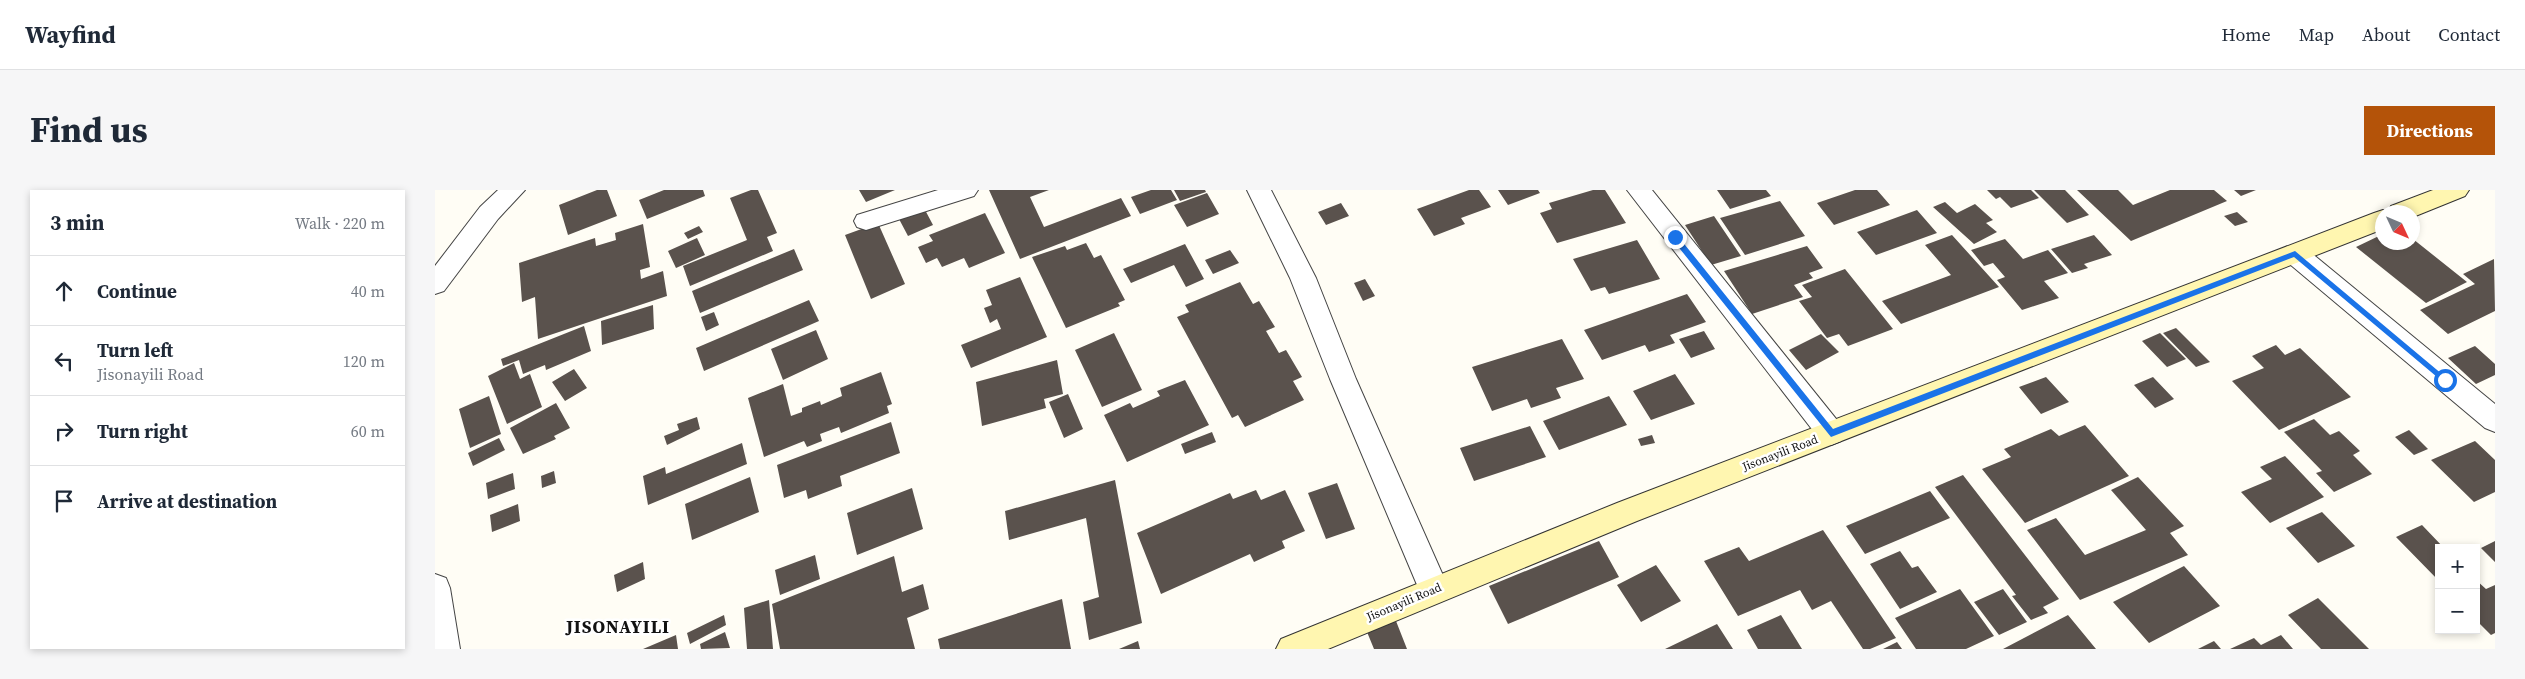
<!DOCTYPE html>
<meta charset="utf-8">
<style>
body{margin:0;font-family:"Source Serif 4",serif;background:#f6f6f7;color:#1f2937}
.controls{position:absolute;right:15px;bottom:15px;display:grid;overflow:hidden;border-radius:0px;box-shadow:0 2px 8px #0003}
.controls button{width:45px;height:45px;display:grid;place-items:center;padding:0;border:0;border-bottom:1px solid #e0e1e3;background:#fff;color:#1f2937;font:25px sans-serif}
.compass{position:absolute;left:1940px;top:15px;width:45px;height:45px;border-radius:50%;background:#fff;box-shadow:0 2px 8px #0003;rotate:134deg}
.stop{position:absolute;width:15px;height:15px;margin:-11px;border:4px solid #1a73e8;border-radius:50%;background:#fff}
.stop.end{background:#1a73e8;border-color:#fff;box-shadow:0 1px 5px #0008}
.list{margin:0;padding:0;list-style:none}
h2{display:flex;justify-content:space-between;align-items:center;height:65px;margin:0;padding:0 20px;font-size:21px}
h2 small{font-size:16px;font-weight:400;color:#747a83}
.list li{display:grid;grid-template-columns:32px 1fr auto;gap:15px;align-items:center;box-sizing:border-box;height:70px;padding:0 20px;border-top:1px solid #e0e1e3}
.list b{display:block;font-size:19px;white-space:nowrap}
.list p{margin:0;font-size:16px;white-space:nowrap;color:#747a83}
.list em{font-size:16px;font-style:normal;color:#747a83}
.icon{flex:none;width:28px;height:28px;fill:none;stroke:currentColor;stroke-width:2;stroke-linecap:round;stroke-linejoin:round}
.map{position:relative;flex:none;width:2060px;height:459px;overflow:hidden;border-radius:0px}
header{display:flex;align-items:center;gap:30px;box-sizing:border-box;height:70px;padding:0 25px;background:#fff;border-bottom:1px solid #e0e1e3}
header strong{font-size:24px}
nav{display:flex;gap:28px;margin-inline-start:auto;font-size:18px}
.intro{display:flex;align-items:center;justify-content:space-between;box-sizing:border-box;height:120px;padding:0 30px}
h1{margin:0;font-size:35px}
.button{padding:12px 22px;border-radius:0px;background:#b45309;color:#fff;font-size:18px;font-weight:700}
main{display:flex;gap:30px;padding:0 30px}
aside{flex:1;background:#fff;border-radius:0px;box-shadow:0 2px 8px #0003}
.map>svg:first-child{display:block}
.building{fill:#5a524d}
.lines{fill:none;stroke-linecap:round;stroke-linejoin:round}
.street-casing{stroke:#444;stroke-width:2}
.secondary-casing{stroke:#333;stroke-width:2}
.street{fill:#fff;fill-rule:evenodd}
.secondary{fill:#fff6b0;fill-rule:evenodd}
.route{fill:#1a73e8}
.labels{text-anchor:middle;stroke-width:5;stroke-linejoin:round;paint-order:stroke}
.street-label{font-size:12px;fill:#111;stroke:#fff}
.district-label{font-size:18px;font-weight:bold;letter-spacing:1px;fill:#111;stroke:#fff}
</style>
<header>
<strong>Wayfind</strong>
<nav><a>Home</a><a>Map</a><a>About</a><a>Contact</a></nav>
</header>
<div class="intro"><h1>Find us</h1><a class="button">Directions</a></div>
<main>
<aside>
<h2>3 min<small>Walk · 220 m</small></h2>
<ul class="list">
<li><svg class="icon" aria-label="ahead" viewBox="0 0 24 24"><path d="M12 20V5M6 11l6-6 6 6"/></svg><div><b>Continue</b></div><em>40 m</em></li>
<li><svg class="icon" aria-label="left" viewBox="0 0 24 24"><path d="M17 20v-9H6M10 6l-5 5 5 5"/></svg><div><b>Turn left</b><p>Jisonayili Road</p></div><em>120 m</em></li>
<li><svg class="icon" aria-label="right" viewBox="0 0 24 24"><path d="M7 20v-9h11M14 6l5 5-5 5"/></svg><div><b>Turn right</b></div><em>60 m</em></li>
<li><svg class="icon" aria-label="arrive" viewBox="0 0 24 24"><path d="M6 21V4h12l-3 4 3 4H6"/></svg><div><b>Arrive at destination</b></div></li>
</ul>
</aside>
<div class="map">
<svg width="2060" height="459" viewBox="0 0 2060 459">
<rect width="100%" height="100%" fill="#fffdf5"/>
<path class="building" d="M162,0H172L182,26L133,45L124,15Z
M229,0H268L270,6L212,29L204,10Z
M316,0H323L342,43L332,47L338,61L255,96L248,76L312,50L295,8Z
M424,0H460L431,12Z
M554,0H614L595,7L609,37L686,8L696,26L585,69Z
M716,0H736L742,10L705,24L696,7Z
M739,0H770L771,2L745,11Z
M1034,0H1044L1056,17L1026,28L1030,34L999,46L982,19Z
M1063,0H1103L1105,3L1073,15Z
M1158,0H1170L1191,33L1122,53L1105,23L1117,19L1114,13Z
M1282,0H1331L1336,6L1295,19Z
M1420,0H1442L1455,15L1399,35L1382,13Z
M1552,0H1596L1604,8L1576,18L1565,7L1561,9Z
M1599,0H1630L1654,25L1632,33Z
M1642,0H1683L1698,15L1735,0H1779L1792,11L1696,51Z
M1799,0H1821L1806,6Z
M772,3L784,24L752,37L739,15Z
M1345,11L1370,46L1310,65L1285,28Z
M1510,12L1522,23L1540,14L1558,30L1551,33L1562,42L1539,54L1498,17Z
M906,13L914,26L891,35L883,22Z
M489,18L498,35L473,46L464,29Z
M1482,20L1502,43L1441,65L1422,42Z
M1802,22L1813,32L1800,36L1789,26Z
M550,23L570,63L534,78L529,68L507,77L502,68L491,73L483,57L498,51L494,45Z
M1279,26L1306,66L1276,75L1250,35Z
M443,33L470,94L436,109L410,45Z
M208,34L215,77L205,80L206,89L228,81L232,106L103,149L100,107L87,112L84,73L160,48L161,56L181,50L180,43Z
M264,36L268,42L253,49L249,43Z
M1948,44V52H1978V49L2032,92L1991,113L1921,57Z
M1517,45L1564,97L1466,134L1447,111L1516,85L1490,55Z
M1659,45L1677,65L1649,74L1653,78L1637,83L1616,59Z
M262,48L270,65L241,78L233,61Z
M1570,49L1588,69L1613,60L1633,83L1609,91L1624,108L1587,120L1562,90L1570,87L1558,73L1549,76L1536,60Z
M1202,50L1225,89L1174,104L1170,97L1156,101L1138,69Z
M651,53L659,68L666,65L690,110L683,113L685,116L631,138L597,67L630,56L632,60Z
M750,54L769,89L751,97L739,75L696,93L688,79Z
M1372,56L1388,78L1374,83L1378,88L1359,95L1368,107L1317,124L1289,81Z
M359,59L368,80L265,123L257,101Z
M795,60L804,73L778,84L770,70Z
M2059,69L2060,121L2013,144L1985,120L2040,94L2028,84Z
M1410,79L1458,139L1413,156L1404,144L1392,148L1364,111L1377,107L1367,95Z
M585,87L612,147L536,178L526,155L566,139L562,129L555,133L549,118L557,115L551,100Z
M930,89L940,106L928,111L919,93Z
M805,92L818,114L824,111L840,137L831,141L844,163L851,160L867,187L858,191L869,210L810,237L803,225L797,228L742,127L754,122L750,115Z
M1252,104L1271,132L1235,145L1240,153L1214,162L1210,155L1167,170L1149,140Z
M374,110L384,131L269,181L261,158Z
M218,115L219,139L167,155L166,131Z
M279,122L284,135L271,141L266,127Z
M149,136L156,161L111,180L110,175L88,184L84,170L68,176L66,169Z
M1741,138L1775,172L1761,177L1728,143Z
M381,140L393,169L348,190L336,159Z
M1269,141L1280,159L1256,168L1244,149Z
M679,143L707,200L667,217L640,160Z
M1725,143L1751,169L1732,177L1707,151Z
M1386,144L1404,162L1371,180L1354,160Z
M1127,149L1149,189L1121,198L1126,208L1096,218L1092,209L1057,221L1037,177Z
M1841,155L1850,165L1865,158L1916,207L1844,240L1797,191L1829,178L1817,166Z
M2040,156L2060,174V185L2041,194L2013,168Z
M622,170L628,204L609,209L611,218L547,236L541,192Z
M79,173L85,189L95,184L107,217L72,234L53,186Z
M139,179L152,198L130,211L117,192Z
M446,182L457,214L452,216L454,223L406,243L404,237L385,244L387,251L372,257L369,251L329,267L313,208L348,194L356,226L367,222V218L385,211L386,215L407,206L405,198Z
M1240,184L1260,214L1216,230L1198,201Z
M1611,187L1634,212L1606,224L1584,197Z
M1718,187L1739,209L1720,218L1699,195Z
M750,190L774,235L692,272L669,225L695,213L698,218L725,206L722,201Z
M633,204L648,239L629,248L614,212Z
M54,206L66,244L35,258L24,219Z
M1174,206L1192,235L1124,260L1108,231Z
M121,213L135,238L119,246L121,249L88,264L75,238Z
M262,227L265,239L232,255L229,246L244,240L242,234Z
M1879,229L1895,245L1904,241L1925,261L1918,265L1937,284L1899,302L1881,283L1887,281L1849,242Z
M456,232L465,263L405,286L407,296L373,309L371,300L349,308L342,275Z
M1650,235L1694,286L1590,333L1547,279L1576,267L1569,259L1616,239L1624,246Z
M1095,236L1111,267L1039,291L1025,258Z
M1974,240L1993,259L1979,265L1960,247Z
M777,242L781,252L750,264L746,254Z
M1217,245L1220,253L1206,256L1203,249Z
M64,248L70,260L38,276L33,263Z
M2040,251L2060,270V302L2039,312L1996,270Z
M307,253L312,274L213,315L208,286L230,277L231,284Z
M1850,266L1889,307L1835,333L1806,302L1837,289L1825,277Z
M119,281L121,293L107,298L106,286Z
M78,283L80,299L53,309L51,293Z
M1528,285L1624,409L1608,417L1613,423L1596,430L1577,406L1581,405L1500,297Z
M315,287L324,322L257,350L250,314Z
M1703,287L1749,336L1735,343L1753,365L1645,410L1592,340L1621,328L1650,365L1711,340L1676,300Z
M680,290L707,433L654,450L648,412L664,407L651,328L574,350L570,321Z
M902,293L920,339L891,349L873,303Z
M477,298L488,339L422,365L412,323Z
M821,300L826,310L850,300L870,341L847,351L850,358L819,372L815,364L726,404L702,343L795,303L798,309Z
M1495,301L1515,328L1430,364L1411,336Z
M83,314L85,331L57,342L55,325Z
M1887,322L1920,356L1883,373L1851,338Z
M1987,335L2009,358H2004V391L1961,347Z
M1388,340L1461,448L1435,459H1428L1396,411L1377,420L1365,400L1303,426L1269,371L1304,357L1314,371Z
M1164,351L1184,387L1073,434L1054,396Z
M2060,351V372L2046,358Z
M1465,361L1477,378L1483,376L1502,402L1465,419L1435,374Z
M380,365L385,389L345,405L340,380Z
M459,366L467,402L488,394L494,419L472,428L480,459H345L337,414Z
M208,372L210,389L182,402L179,385Z
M1221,375L1246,411L1206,432L1182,395Z
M1749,376L1785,416L1714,453L1678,412Z
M2041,390L2051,399L2060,395V443L2056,445L2041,430Z
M1525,399L1559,446L1531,459H1481L1460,428Z
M1568,399L1592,432L1564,445L1539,412Z
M1883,408L1934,459H1886L1853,425Z
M627,409L636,459H505L503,449Z
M334,410L338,459H312L309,418Z
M289,425L291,435L255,454L252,443Z
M1346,425L1367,459H1323L1312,440Z
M1633,425L1661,459H1568Z
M961,431L972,459H939L932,442Z
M1282,434L1298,459H1230Z
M290,442L295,458L266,459L265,454Z
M241,445L243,459H208Z
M1846,445L1858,459H1795L1819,448L1826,455Z
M703,451L705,459H684Z
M1779,451L1786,459H1763Z
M1462,452L1467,459H1448Z"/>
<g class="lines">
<g class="street-casing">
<path id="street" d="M63,0H90L63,29L9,101L0,104V76L45,17Z
M503,0H543L539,6L431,40L422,37L419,31L422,25Z
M812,0H836L881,88L921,189L1014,399L1010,409L999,413L988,409L895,189L855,88Z
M1192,0H1217L1406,235L1410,243L1406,251L1396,255L1386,251Z
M1860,55L1869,57L2060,214V242L2050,238L1851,71L1848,64L1851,57Z
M0,384L11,388L15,398L25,459H0Z"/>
</g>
<g class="secondary-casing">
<path id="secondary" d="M1998,0H2034L2030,6L1978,27V22H1948V39L1202,331L893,459H841L846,449L1182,313L1939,23L1948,20L1953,22L1956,16Z"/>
</g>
<use href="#street" class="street"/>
<use href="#secondary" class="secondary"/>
</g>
<path class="route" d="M1237,45H1242L1398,239L1860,61L2014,190L2013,192H2008L1859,67L1396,247L1237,49Z"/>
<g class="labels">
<g class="street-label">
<text transform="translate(1345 263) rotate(-21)" y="4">Jisonayili Road</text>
<text transform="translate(969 412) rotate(-23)" y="4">Jisonayili Road</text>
</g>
<g class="district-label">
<text x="183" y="443">JISONAYILI</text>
</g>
</g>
</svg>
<div class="controls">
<button>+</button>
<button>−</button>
</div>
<svg class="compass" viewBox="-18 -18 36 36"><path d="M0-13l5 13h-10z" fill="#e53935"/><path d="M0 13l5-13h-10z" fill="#747a83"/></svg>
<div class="stop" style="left:2010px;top:190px"></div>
<div class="stop end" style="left:1240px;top:47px"></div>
</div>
</main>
